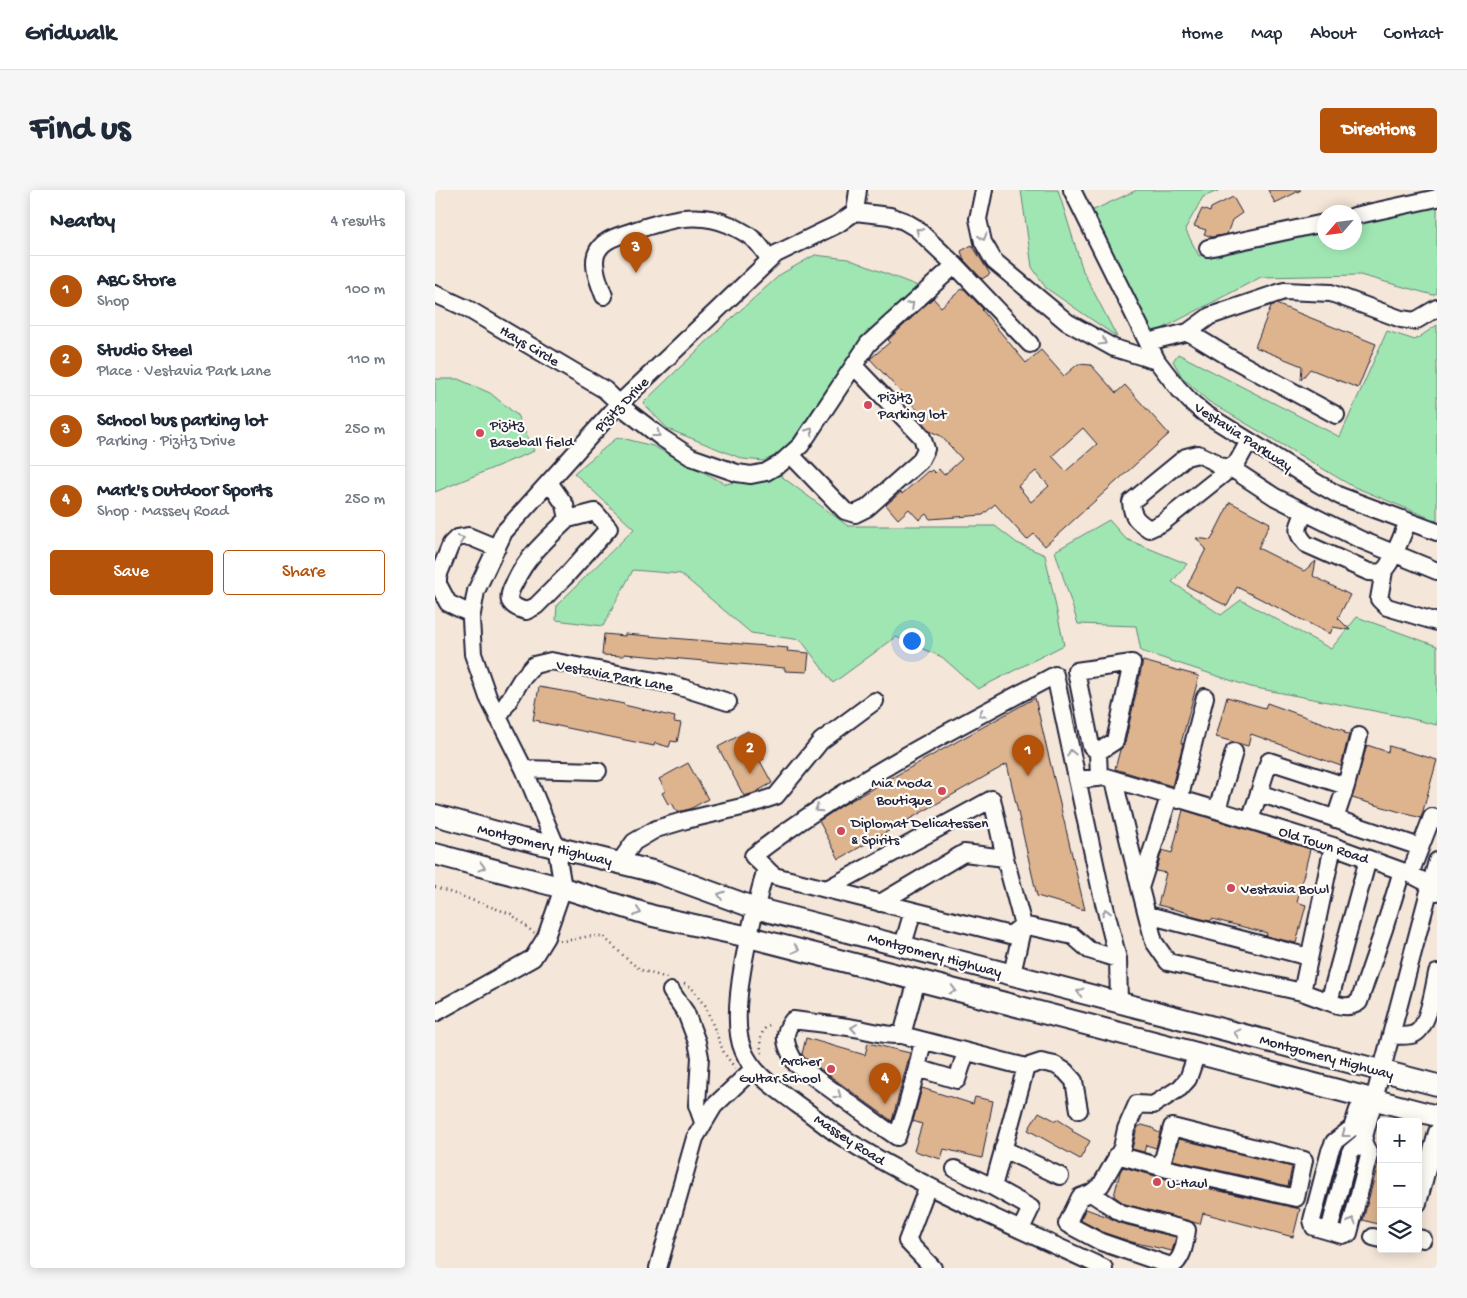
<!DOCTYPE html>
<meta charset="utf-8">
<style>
body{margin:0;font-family:"Gochi Hand",sans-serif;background:#f6f6f7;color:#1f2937}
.controls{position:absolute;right:15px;bottom:15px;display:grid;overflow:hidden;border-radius:5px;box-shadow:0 2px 12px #0003}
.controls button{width:45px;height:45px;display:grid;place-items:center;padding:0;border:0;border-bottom:1px solid #e0e1e3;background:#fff;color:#1f2937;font:25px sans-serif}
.compass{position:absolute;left:882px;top:15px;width:45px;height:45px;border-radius:50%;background:#fff;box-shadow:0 2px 12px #0003;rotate:242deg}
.you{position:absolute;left:476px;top:450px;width:18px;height:18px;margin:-12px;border:4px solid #fff;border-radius:50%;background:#1a73e8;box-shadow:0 0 0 8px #1a73e833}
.badge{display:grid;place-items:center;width:32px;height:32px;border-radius:50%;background:#b45309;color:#fff;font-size:16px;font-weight:700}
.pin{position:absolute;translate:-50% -41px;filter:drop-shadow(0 1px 2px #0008)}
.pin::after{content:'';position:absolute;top:26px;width:18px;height:15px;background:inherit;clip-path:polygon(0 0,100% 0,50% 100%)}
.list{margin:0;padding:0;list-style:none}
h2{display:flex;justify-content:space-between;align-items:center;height:65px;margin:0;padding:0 20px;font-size:21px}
h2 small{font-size:16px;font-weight:400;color:#747a83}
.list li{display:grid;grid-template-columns:32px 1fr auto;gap:15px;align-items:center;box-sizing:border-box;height:70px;padding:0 20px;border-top:1px solid #e0e1e3}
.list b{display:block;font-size:19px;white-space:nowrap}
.list p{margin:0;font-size:16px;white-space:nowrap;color:#747a83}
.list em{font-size:16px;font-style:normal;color:#747a83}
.actions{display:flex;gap:10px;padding:15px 20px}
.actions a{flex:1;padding:11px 0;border:1px solid #b45309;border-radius:5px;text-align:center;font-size:18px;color:#b45309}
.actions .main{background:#b45309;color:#fff}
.icon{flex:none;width:28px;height:28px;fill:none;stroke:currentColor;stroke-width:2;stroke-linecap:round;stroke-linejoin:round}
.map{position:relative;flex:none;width:1002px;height:1078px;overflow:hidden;border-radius:5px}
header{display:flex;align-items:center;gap:30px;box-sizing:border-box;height:70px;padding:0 25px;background:#fff;border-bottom:1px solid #e0e1e3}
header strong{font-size:24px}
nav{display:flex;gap:28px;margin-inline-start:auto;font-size:18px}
.intro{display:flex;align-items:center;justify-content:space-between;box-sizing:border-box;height:120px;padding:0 30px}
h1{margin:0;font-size:35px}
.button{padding:12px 22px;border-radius:5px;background:#b45309;color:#fff;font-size:18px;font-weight:700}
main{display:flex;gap:30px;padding:0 30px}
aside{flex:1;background:#fff;border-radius:5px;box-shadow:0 2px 12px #0003}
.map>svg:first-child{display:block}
.green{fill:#a0e6b3;stroke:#618477}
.building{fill:#deb48f;stroke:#22223b;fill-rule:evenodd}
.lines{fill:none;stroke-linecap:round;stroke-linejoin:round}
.minor-casing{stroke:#22223b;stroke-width:20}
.major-casing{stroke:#22223b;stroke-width:24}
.path{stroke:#22223b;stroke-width:2.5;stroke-dasharray:1 4;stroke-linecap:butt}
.minor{stroke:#fdfcf7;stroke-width:16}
.major{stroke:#fdfcf7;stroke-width:20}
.oneway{stroke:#9a9aa2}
.poi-dot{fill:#d1495b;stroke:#fdfcf7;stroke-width:2}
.labels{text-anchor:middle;stroke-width:4.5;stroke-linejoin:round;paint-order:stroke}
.street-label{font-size:15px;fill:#22223b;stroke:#fdfcf7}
.poi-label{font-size:15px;fill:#22223b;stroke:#fdfcf7;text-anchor:start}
</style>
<header>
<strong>Gridwalk</strong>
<nav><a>Home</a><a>Map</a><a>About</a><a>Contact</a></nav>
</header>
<div class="intro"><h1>Find us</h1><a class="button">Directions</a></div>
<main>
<aside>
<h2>Nearby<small>4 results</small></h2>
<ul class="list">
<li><span class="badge">1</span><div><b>ABC Store</b><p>Shop</p></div><em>100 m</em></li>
<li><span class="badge">2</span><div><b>Studio Steel</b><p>Place · Vestavia Park Lane</p></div><em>110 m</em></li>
<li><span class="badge">3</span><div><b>School bus parking lot</b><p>Parking · Pizitz Drive</p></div><em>250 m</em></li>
<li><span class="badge">4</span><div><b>Mark's Outdoor Sports</b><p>Shop · Massey Road</p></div><em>250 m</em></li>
</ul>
<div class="actions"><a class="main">Save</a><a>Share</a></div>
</aside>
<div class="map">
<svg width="1002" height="1078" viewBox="0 0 1002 1078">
<rect width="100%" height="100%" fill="#f4e6d8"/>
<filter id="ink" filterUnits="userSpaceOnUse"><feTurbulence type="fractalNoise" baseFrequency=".02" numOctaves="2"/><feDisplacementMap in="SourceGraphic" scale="10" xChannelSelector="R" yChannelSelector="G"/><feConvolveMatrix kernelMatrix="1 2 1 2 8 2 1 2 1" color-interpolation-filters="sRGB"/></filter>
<g filter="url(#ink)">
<path class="green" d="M586,0H623L648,81L682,147L611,98L597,77Z
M702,0H785L768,7L750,39L764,66L889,38V52H919L920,31L1002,16V103L998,105L925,85L826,87L719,143L692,98L652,23Z
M380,65L413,69L483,96L419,159L350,261L329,271L308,269L233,239L208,213L289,135L346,84Z
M1002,135V331L917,296L773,211L747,187L738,171L743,164L905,247L952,141L980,150Z
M0,189H23L55,203L82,225L99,261L0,302Z
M183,247L218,256L291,294L342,283L413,336H560L582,353L610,365L629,455L543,499L507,467L461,447L398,493L366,450L316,443L246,384L198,380L168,436L121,430L122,415L199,339L139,283Z
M674,330L691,349L752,374L737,392L786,425L806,410L896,459L922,427L1002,456V535L965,526L816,497L706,461L701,436L643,434L620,361Z"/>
<path class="building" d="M833,0H866L840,13Z
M798,7L807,23L797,30L792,44L777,47L769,44L771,40L759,36L767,19L775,22L776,18Z
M537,55L555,84L547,89L529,70L526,61Z
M527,99H529L548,119L547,120L591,173L606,160L629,186L643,174L656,175L681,203L690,195L734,244L610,356L599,344L592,350L560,314L548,325L495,329L491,324L484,330L474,319L463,329L451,315L466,302L467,304L493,281L494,282L497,280L500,283L504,279L509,285L527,269L506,246L495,241L488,233L486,228L488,226L435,169L455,152L453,150L498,108L506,117ZM648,238L662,254L631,281L617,266ZM601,281L614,296L596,312L583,296Z
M841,114L941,154L923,198L875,179L866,190L867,176L820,157L836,116Z
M795,312L835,333L823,358L869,381L881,371L878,386L915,405L903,428L915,440L898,437L895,444L802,397L792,416L752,396L771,359L761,348L776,350Z
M169,444L190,446V444L353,458L352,461L374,463L372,482L350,481V478L189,464V466L167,465Z
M708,471L764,486L746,553L748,554L737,596L680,579L685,560L690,553Z
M104,497L145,504V505L189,514V515L240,527L239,532L246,533L242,552L236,551L234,557L220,553L219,556L104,532L105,531L98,530Z
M792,507L830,518L832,513L910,541L909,543L914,544L906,576L816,544L813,556L781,547Z
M600,508L650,720L602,706L572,574L404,669L384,631L408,615Z
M313,541L329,569L325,571L337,593L319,603L309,606L283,557Z
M932,555L953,562L954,556L1002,570L986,628L917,608Z
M253,573L273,609L255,619L242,622L237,613L233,614L227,603L231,601L224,589Z
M748,620L875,659L862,712L871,715L861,753L831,746L832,743L777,729L775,731L755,726L754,723L723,715L731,683L721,681L727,660L737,663Z
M371,848L430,865L433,853L475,863L457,931L369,867L367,864Z
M487,898L538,914L540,907L558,911L547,968L509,959L506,969L479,961L487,934L478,931Z
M604,922L621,931L622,929L638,939L637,941L655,951L645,969L593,940Z
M707,935L718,938L720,941L725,943L721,958L711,955L709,962L697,959L701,942L703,937Z
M744,949L857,977L853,996L738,970Z
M943,974L946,975V1035L928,1030Z
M688,977L731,989L865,1019L858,1047L768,1023L765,1034L690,1014L679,1006L685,982Z
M651,1019L673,1027L684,1033L741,1047L737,1061L697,1052L670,1043L645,1030Z"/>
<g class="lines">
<g class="minor-casing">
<path id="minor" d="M549,0L543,29L548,52L559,71L632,132L679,158L722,171
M637,0L722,171L742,197L755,211L769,223L882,293L905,306L1002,342
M420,22L423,0
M919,26L1002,8
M773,58L889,33
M0,104L33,119L170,200L192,221L227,248L256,267L302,283L316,285L331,282L345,274L366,255L433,154L520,75
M169,106C165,95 157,77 161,65C166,49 184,46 198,41C231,30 262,20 295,35C303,39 312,43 318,49C325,54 330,63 335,70
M753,142L775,126L849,101L896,103L966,129L980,131L1002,118
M713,152L753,142L794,167L901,225
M814,251L803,271L796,278L783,276L778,271L763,264L751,267L696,312C697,327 702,331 714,339L727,333L796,278L840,307L924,349L1002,381
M356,265L410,321L420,324L432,318L485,271L491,259L487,247L419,176
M114,292L130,315L133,329C113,348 92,366 80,392C77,397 73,405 75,411C78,417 85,419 91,421L101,416L130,387L174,338L160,322L133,329
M870,322C863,337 859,341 871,354L934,382C938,382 943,383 946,382C956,378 968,342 973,332
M949,381L944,409L952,417L1002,432
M36,424L13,413L3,394V386L16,354L22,348L33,346L62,358
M63,528L86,490L99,475L116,471L236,494L293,512
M663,562L656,556L641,481L697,473L680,551L663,562L664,588
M89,579L163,581
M642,590L671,587L782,620L898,656L975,684L996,695L1002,702
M679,590L705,698L734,607
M911,596L924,546
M824,603L834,571L911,596L900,629
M744,610L770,507
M782,620L799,562
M815,630L824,603L985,657
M184,673L199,652L221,639L251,630L311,616L341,606L386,551L440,511
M331,678C320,719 291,821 308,860C318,885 342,899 363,915C376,924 389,935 402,944C486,998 579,1036 669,1078
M975,684L997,627L1002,629
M705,698L719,752L733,772L867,802L898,656
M392,699L557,609L570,668
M445,713L529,663L570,668L588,735L577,784
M713,725L874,767
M468,755L478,721
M683,769L654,760L638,746L588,735L575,745L339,686L318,666C411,594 516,540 620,485L665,697L683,769L684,812
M236,801L251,823L262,852L265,867L262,915L268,932
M867,802L894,812L933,669
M894,812C904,816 914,819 924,812L949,739L967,681
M0,823L98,768L111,747L128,698L121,656L89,579L53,507L38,464L36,429L41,401L69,342L184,214L341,64L403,34L420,22L455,26L469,31L481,38L520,75L595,154
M467,845L482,790
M956,846C963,845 973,847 979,844C993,839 999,797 1002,783
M488,851L482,878L522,890L531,862
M482,878L470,923L462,947L446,936L361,874C352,859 345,845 358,830C380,833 403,835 425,839C439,842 452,846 467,845L591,877L606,872L620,875L630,881L639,891L644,920
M928,951L934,965L914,1043L907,1045L879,1037L877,1030L895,961L899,952L917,938L923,920L940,909
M568,959L625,986
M682,965L726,977L733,979L861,1008L869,970L737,937L726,977
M520,979L558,997
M493,996L472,1051L498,1078
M656,1003L686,1023L752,1040C750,1052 748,1071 736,1076L666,1052L632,1034L645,1007L656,1003L666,995L687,958L691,939L702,914L718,915L745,898L753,889L762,863
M983,1013L1002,942
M586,1039L596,1018L558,997L591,877
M894,1041L915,962L928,951L1002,671
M938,1047L946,1049
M983,1048L988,1049
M223,1078L260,948L279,916L318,879"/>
</g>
<g class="major-casing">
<path id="major" d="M0,625L87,649L221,682L320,718L1002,895
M0,664L128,698L218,726L314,747L482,790L1002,926"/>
</g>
<path class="path" d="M0,697L76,724L99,743
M125,751C138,751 157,743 169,747L193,770L206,780L232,788
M249,794C261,798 261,807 270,815L289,863L300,878
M327,863C324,854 325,840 334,835"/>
<use href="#minor" class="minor"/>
<use href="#major" class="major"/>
</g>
<defs><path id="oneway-chevron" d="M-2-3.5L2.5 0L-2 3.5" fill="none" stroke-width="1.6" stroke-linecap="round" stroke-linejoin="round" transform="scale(1.25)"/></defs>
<g class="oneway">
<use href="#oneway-chevron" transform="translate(484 41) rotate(-141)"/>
<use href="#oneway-chevron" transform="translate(548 47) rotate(73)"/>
<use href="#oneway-chevron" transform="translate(476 115) rotate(-43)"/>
<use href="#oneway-chevron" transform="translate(668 152) rotate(29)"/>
<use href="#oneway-chevron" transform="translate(375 241) rotate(-55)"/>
<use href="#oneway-chevron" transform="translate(222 244) rotate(37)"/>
<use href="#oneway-chevron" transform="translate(26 349) rotate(-20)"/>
<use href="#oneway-chevron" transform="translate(547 524) rotate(152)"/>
<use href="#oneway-chevron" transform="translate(636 563) rotate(-102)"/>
<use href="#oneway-chevron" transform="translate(383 619) rotate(147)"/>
<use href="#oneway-chevron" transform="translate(47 677) rotate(15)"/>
<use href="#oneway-chevron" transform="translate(286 705) rotate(-160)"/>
<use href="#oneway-chevron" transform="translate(203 722) rotate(18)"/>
<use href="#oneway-chevron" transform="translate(671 722) rotate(-104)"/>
<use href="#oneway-chevron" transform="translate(361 759) rotate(14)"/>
<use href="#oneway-chevron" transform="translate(518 800) rotate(15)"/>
<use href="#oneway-chevron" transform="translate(645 802) rotate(-165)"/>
<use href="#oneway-chevron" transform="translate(419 838) rotate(-171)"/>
<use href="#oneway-chevron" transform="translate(802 843) rotate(-165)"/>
<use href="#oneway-chevron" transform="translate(403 905) rotate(36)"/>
<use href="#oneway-chevron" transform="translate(910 944) rotate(143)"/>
<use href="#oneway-chevron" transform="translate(917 1031) rotate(-75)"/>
</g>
</g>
<g class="poi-dot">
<circle cx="433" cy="215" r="5"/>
<circle cx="45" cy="243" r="5"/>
<circle cx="507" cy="601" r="5"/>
<circle cx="406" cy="641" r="5"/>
<circle cx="796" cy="698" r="5"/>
<circle cx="396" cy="879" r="5"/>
<circle cx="722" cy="992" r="5"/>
</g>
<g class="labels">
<g class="street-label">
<text transform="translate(95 155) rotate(31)" y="5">Hays Circle</text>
<text transform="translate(186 214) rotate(-46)" y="5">Pizitz Drive</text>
<text transform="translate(809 246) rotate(33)" y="5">Vestavia Parkway</text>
<text transform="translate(180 485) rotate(11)" y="5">Vestavia Park Lane</text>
<text transform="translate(110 654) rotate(14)" y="5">Montgomery Highway</text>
<text transform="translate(889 654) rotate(18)" y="5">Old Town Road</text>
<text transform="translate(500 764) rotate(15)" y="5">Montgomery Highway</text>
<text transform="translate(892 866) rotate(15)" y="5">Montgomery Highway</text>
<text transform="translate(415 949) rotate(33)" y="5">Massey Road</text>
</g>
<g class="poi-label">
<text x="443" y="211">Pizitz<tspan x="443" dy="17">Parking lot</tspan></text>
<text x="55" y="239">Pizitz<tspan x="55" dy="17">Baseball field</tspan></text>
<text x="497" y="597" text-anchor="end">Mia Moda<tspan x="497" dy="17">Boutique</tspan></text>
<text x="416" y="637">Diplomat Delicatessen<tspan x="416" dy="17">&amp; Spirits</tspan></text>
<text x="806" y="703">Vestavia Bowl</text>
<text x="386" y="875" text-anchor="end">Archer<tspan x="386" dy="17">Gultar School</tspan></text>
<text x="732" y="997">U-Haul</text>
</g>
</g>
</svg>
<div class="controls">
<button>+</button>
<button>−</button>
<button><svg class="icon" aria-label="layers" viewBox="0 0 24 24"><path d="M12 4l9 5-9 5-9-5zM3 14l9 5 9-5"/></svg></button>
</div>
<svg class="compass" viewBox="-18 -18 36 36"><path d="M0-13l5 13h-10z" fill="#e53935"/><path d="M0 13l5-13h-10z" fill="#747a83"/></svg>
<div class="you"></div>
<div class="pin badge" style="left:593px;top:586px">1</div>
<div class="pin badge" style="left:315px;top:584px">2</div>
<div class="pin badge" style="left:201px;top:83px">3</div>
<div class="pin badge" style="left:450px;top:914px">4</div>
</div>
</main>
